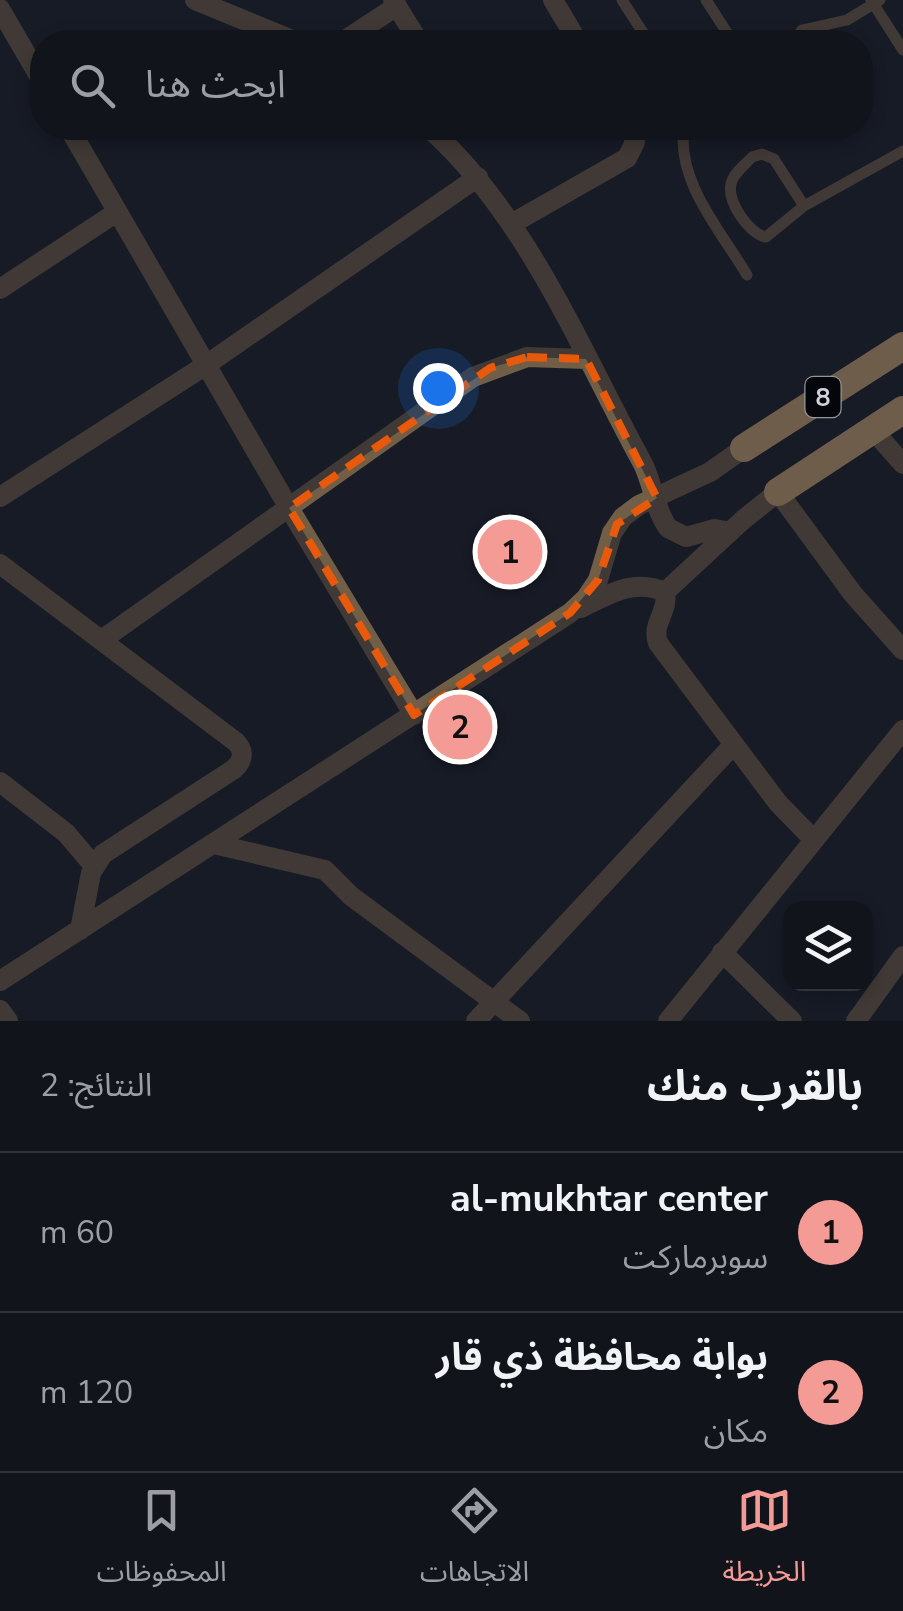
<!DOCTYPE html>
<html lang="ar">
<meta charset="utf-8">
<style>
body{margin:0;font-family:"Nunito Sans","Noto Sans Arabic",sans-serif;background:#1f2129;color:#f1f3f6;direction:rtl}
.controls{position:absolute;right:30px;bottom:30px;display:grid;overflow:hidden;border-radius:20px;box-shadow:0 5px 15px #0003}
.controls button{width:90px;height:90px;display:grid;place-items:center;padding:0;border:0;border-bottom:2px solid #31333b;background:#12141c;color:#f1f3f6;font:50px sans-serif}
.you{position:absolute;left:438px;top:388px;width:35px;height:35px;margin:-25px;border:8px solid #fff;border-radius:50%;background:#1a73e8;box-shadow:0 0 0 15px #1a73e833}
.badge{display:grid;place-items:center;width:65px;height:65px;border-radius:50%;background:#f59b96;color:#111;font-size:32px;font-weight:700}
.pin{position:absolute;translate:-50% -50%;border:5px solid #fff;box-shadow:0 2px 10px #0006}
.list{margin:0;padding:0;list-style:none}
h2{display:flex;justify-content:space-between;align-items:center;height:130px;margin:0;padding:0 40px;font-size:42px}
h2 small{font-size:32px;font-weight:400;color:#9c9ea3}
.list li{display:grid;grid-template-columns:65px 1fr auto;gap:30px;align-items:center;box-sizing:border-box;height:160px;padding:0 40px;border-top:2px solid #31333b}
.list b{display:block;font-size:38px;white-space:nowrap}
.list p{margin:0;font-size:32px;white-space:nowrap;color:#9c9ea3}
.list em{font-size:32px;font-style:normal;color:#9c9ea3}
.icon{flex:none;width:55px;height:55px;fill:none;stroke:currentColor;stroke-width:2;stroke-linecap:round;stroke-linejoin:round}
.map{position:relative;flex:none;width:903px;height:1021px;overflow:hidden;direction:ltr}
.search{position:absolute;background:#12141c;box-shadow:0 5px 15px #0003;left:30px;right:30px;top:30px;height:110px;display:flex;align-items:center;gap:25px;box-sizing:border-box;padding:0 35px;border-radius:40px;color:#9c9ea3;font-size:38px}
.sheet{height:450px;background:#12141c}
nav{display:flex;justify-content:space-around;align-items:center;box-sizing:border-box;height:140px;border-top:2px solid #31333b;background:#12141c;font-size:28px;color:#9c9ea3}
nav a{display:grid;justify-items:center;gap:5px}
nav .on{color:#f59b96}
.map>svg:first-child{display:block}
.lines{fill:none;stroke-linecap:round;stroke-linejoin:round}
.service{stroke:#715e47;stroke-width:11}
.minor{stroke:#715e47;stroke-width:20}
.trunk{stroke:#daae79;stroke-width:28}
.marked{fill:none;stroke:#e8590c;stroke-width:8;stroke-dasharray:20 12;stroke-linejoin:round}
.labels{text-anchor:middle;stroke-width:8;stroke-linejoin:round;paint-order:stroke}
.shield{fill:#05060b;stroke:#93969d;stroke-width:2.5}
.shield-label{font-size:25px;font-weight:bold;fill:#d0d3db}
</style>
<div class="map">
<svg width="903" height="1021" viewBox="0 0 903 1021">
<rect width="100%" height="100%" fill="#181b26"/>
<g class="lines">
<path class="service" d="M622,0L649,42
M706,0L733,42
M871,0L903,50
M793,42L802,30L847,20L880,0
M684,128C676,181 721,231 747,275
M804,206L774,159L762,154L752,157C745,165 733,173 731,184C727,202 749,234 766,237L804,206L903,151"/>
<path class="minor" d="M195,0L297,42
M393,0L419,42
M553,0L578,42
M0,9L42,81
M342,42L397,6
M69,128L289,508L414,715
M429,128C528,217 580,349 643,464C653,484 655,510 668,528L686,537L715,529L730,532
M513,223L627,158L635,142L631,128
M0,289L117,212
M873,430L903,464
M0,497L206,365L478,177
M0,564L236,742C245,751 243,761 234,769L103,854L91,873L80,930
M665,592L744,519L778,492L853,594L903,650
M581,608C609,594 634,578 665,592C669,612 651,623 658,643L778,803L814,840
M103,639L473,377L527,357L586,359
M0,782L66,833L94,866
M214,844L325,870L351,896L520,1021
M722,952L792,1021
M0,981L570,613L586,598L598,580L612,533L623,517L639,505L710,472L744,448
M0,1010L8,1021
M476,1021L734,744
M668,1021L903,730
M856,1021L903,956"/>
<path class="trunk" d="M744,448L903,346
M778,492L903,410"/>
</g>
<path d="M0 0H903V1021H0ZM527,357L586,359L657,498L617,524L598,580L570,613L414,715L289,508L490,368Z" fill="#181b26" fill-opacity=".55" fill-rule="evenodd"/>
<path class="marked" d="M527,357L586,359L657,498L617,524L598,580L570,613L414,715L289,508L490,368Z"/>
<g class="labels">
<rect class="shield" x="805.5" y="377" width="35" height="40" rx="8"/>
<g class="shield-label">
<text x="823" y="406">8</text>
</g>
</g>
</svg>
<div class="controls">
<button><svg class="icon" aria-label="layers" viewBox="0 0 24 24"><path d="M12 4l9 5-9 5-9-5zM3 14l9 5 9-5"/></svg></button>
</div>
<div class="you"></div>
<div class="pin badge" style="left:510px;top:552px">1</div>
<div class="pin badge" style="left:460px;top:727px">2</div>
<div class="search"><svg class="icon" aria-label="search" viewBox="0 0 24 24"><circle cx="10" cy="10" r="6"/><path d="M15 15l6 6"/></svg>ابحث هنا</div>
</div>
<section class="sheet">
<h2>بالقرب منك<small>النتائج: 2</small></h2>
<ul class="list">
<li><span class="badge">1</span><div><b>al-mukhtar center</b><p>سوبرماركت</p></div><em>60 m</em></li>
<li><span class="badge">2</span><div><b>بوابة محافظة ذي قار</b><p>مكان</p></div><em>120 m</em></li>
</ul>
</section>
<nav>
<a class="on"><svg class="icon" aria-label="map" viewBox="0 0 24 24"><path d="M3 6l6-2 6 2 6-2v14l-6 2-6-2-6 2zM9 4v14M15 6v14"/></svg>الخريطة</a>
<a><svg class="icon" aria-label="directions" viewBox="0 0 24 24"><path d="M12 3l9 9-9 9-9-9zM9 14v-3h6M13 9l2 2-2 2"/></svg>الاتجاهات</a>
<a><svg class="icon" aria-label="saved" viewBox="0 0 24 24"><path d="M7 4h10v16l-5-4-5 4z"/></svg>المحفوظات</a>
</nav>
